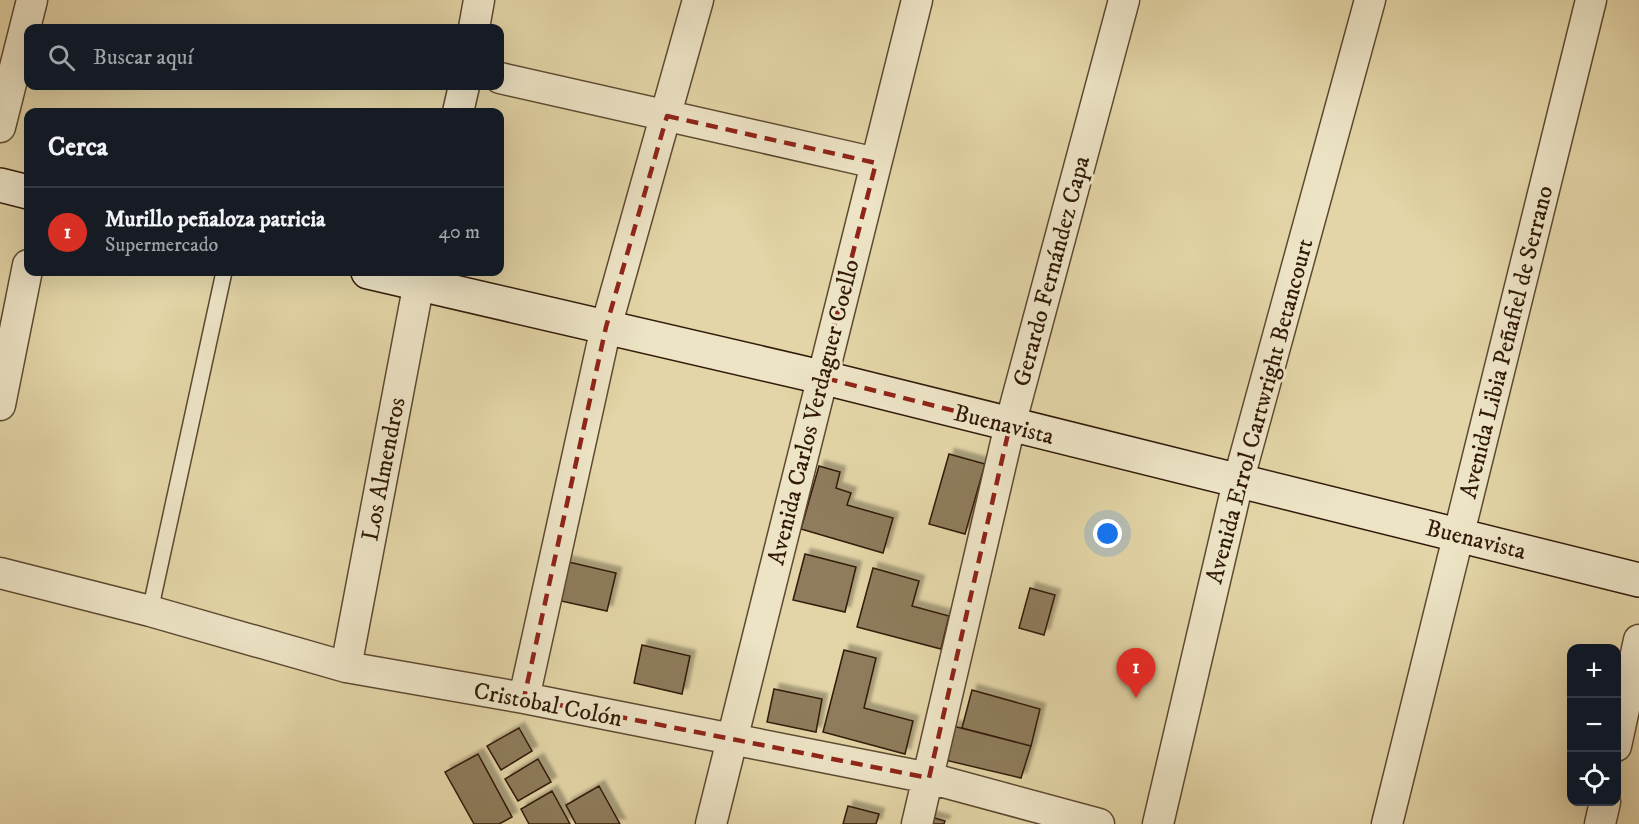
<!DOCTYPE html>
<html lang="es">
<meta charset="utf-8">
<style>
body{margin:0;font-family:"IM FELL DW Pica",serif;background:#242831;color:#f1f3f6}
.controls{position:absolute;right:18px;bottom:18px;display:grid;overflow:hidden;border-radius:12px;box-shadow:0 6px 24px #0002}
.controls button{width:54px;height:54px;display:grid;place-items:center;padding:0;border:0;border-bottom:2px solid #363941;background:#171b24;color:#f1f3f6;font:30px sans-serif}
.you{position:absolute;left:1108px;top:534px;width:21px;height:21px;margin:-15px;border:4px solid #fff;border-radius:50%;background:#1a73e8;box-shadow:0 0 0 9px #1a73e833}
.badge{display:grid;place-items:center;width:39px;height:39px;border-radius:50%;background:#d93025;color:#fff;font-size:20px;font-weight:700}
.pin{position:absolute;translate:-50% -50px;filter:drop-shadow(0 2px 3px #0008)}
.pin::after{content:'';position:absolute;top:32px;width:21px;height:18px;background:inherit;clip-path:polygon(0 0,100% 0,50% 100%)}
.list{margin:0;padding:0;list-style:none}
h2{display:flex;justify-content:space-between;align-items:center;height:78px;margin:0;padding:0 24px;font-size:26px}
h2 small{font-size:20px;font-weight:400;color:#9ea1a6}
.list li{display:grid;grid-template-columns:39px 1fr auto;gap:18px;align-items:center;box-sizing:border-box;height:90px;padding:0 24px;border-top:2px solid #363941}
.list b{display:block;font-size:22px;white-space:nowrap}
.list p{margin:0;font-size:20px;white-space:nowrap;color:#9ea1a6}
.list em{font-size:20px;font-style:normal;color:#9ea1a6}
.icon{flex:none;width:33px;height:33px;fill:none;stroke:currentColor;stroke-width:2;stroke-linecap:round;stroke-linejoin:round}
.map{position:relative;flex:none;width:1639px;height:824px;overflow:hidden}
.search{position:absolute;background:#171b24;box-shadow:0 6px 24px #0002;left:24px;top:24px;width:480px;height:66px;display:flex;align-items:center;gap:15px;box-sizing:border-box;padding:0 21px;border-radius:12px;color:#9ea1a6;font-size:22px}
.panel{position:absolute;background:#171b24;box-shadow:0 6px 24px #0002;left:24px;top:108px;width:480px;height:168px;border-radius:12px}
.map>svg:first-child{display:block}
.building{fill:#8e7b5b;stroke:#321a08;stroke-width:1.5;filter:url(#shadow)}
.lines{fill:none;stroke-linecap:round;stroke-linejoin:round}
.lane-casing{stroke:#5e4930;stroke-width:18}
.street-casing{stroke:#5e4930;stroke-width:33}
.secondary-casing{stroke:#321a08;stroke-width:36}
.lane{stroke:#ede4c6;stroke-width:15}
.street{stroke:#ede4c6;stroke-width:30}
.secondary{stroke:#ede4c6;stroke-width:33}
.marked{fill:none;stroke:#8f2418;stroke-width:4.5;stroke-dasharray:12 8;stroke-linejoin:round}
.labels{text-anchor:middle;stroke-width:6;stroke-linejoin:round;paint-order:stroke}
.street-label{font-size:24px;fill:#321a08;stroke:#ede4c6}
</style>
<div class="map">
<svg width="1639" height="824" viewBox="0 0 1639 824">
<defs>
<filter id="shadow"><feDropShadow dx="5.5" dy="-5.5" stdDeviation="1.5" flood-color="#0004"/></filter>
</defs>
<rect width="100%" height="100%" fill="#e3d5a7"/>
<filter id="stains"><feTurbulence type="fractalNoise" baseFrequency=".00333" numOctaves="4"/><feColorMatrix values="0 0 0 0 .2 0 0 0 0 .09 0 0 0 0 .02 0 0 0 .5 -.17"/></filter>
<radialGradient id="worn" r=".72"><stop offset=".6" stop-color="#630" stop-opacity="0"/><stop offset="1" stop-color="#630" stop-opacity=".3"/></radialGradient>
<path class="building" d="M949,454L985,464L965,534L929,524Z
M819,466L840,472L836,488L851,493L847,505L893,518L883,553L801,529Z
M805,554L856,567L845,612L793,600Z
M560,560L616,573L607,611L552,599Z
M873,568L919,581L912,606L949,616L941,649L857,627Z
M1030,588L1055,595L1044,635L1019,628Z
M642,645L690,656L682,694L634,683Z
M844,650L876,658L864,708L913,721L905,754L823,732Z
M774,689L822,699L816,732L767,722Z
M972,690L1040,709L1031,746L962,728Z
M953,726L1031,746L1021,778L945,760Z
M519,728L532,751L501,770L487,746Z
M478,754L512,817L499,824H474L445,772Z
M538,759L551,782L518,801L505,779Z
M599,786L620,824H576L566,805Z
M552,791L570,824H529L521,809Z
M848,806L879,814L876,824H843Z
M928,816L945,821L944,824H925Z"/>
<g class="lines">
<g class="lane-casing">
<path id="lane" d="M150,611L224,272"/>
</g>
<g class="street-casing">
<path id="street" d="M474,28L479,0
M500,78L876,163
M458,112L464,86
M0,127L32,0
M0,405L28,265
M0,573L150,611L346,667L524,698L929,778L1099,824
M346,667L421,272
M524,698L606,327L698,0
M1616,746L1639,640
M711,824L917,0
M917,824L1010,425L1124,0
M1158,824L1238,482L1370,0
M1387,824L1591,0
M1600,824L1605,802"/>
</g>
<g class="secondary-casing">
<path id="secondary" d="M0,185L28,192
M368,272L821,377L1639,580"/>
</g>
<use href="#lane" class="lane"/>
<use href="#street" class="street"/>
<use href="#secondary" class="secondary"/>
</g>
<path class="marked" d="M667,116L876,163L821,377L1010,425L929,778L524,698L606,327Z"/>
<g class="labels">
<g class="street-label">
<text transform="translate(1051 271) rotate(-75)" y="8">Gerardo Fernández Capa</text>
<text transform="translate(1506 342) rotate(-76)" y="8">Avenida Libia Peñafiel de Serrano</text>
<text transform="translate(1259 411) rotate(-75)" y="8">Avenida Errol Cartwright Betancourt</text>
<text transform="translate(813 412) rotate(-76)" y="8">Avenida Carlos Verdaguer Coello</text>
<text transform="translate(1004 424) rotate(14)" y="8">Buenavista</text>
<text transform="translate(383 469) rotate(-79)" y="8">Los Almendros</text>
<text transform="translate(1476 539) rotate(14)" y="8">Buenavista</text>
<text transform="translate(548 704) rotate(11)" y="8">Cristobal Colón</text>
</g>
</g>
<rect width="100%" height="100%" filter="url(#stains)"/>
<rect width="100%" height="100%" fill="url(#worn)"/>
</svg>
<div class="controls">
<button>+</button>
<button>−</button>
<button><svg class="icon" aria-label="locate" viewBox="0 0 24 24"><circle cx="12" cy="12" r="6"/><path d="M12 2v4M12 18v4M2 12h4M18 12h4"/></svg></button>
</div>
<div class="you"></div>
<div class="pin badge" style="left:1136px;top:698px">1</div>
<div class="search"><svg class="icon" aria-label="search" viewBox="0 0 24 24"><circle cx="10" cy="10" r="6"/><path d="M15 15l6 6"/></svg>Buscar aquí</div>
<section class="panel">
<h2>Cerca<small></small></h2>
<ul class="list">
<li><span class="badge">1</span><div><b>Murillo peñaloza patricia</b><p>Supermercado</p></div><em>40 m</em></li>
</ul>
</section>
</div>
